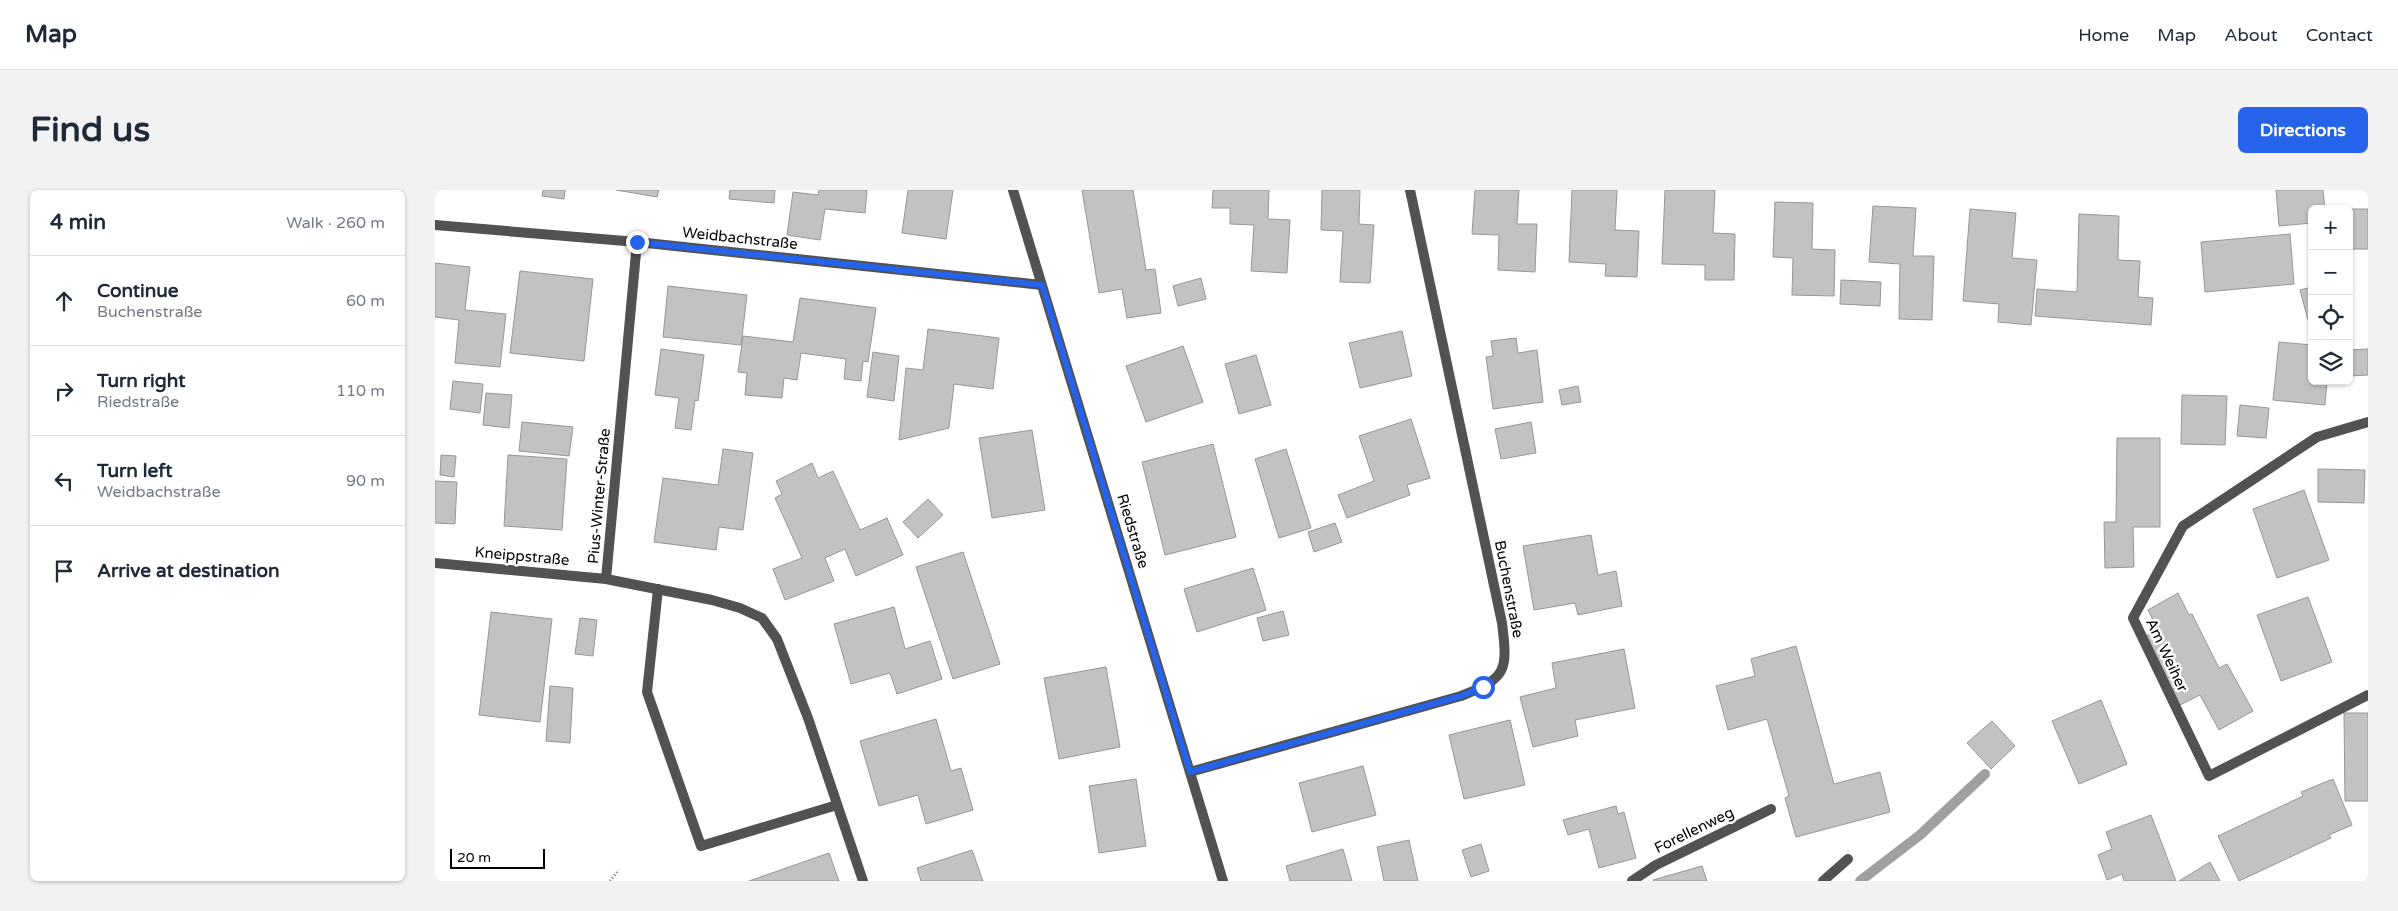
<!DOCTYPE html>
<meta charset="utf-8">
<style>
body{margin:0;font-family:"Varela Round",sans-serif;background:#f2f2f3;color:#1f2937}
.controls{position:absolute;right:15px;top:15px;display:grid;overflow:hidden;border-radius:8px;box-shadow:0 1px 4px #0004}
.controls button{width:45px;height:45px;display:grid;place-items:center;padding:0;border:0;border-bottom:1px solid #e0e1e3;background:#fff;color:#1f2937;font:25px sans-serif}
.scale{position:absolute;left:15px;bottom:12px;width:95px;box-sizing:border-box;padding-left:5px;border:2px solid #000;border-top:0;font-size:14px;line-height:18px;white-space:nowrap;color:#000;-webkit-text-stroke:4px #fff;paint-order:stroke}
.stop{position:absolute;width:15px;height:15px;margin:-11px;border:4px solid #2563eb;border-radius:50%;background:#fff}
.stop.end{background:#2563eb;border-color:#fff;box-shadow:0 1px 5px #0008}
.list{margin:0;padding:0;list-style:none}
h2{display:flex;justify-content:space-between;align-items:center;height:65px;margin:0;padding:0 20px;font-size:21px}
h2 small{font-size:16px;font-weight:400;color:#747a83}
.list li{display:grid;grid-template-columns:32px 1fr auto;gap:15px;align-items:center;box-sizing:border-box;height:90px;padding:0 20px;border-top:1px solid #e0e1e3}
.list b{display:block;font-size:19px;white-space:nowrap}
.list p{margin:0;font-size:16px;white-space:nowrap;color:#747a83}
.list em{font-size:16px;font-style:normal;color:#747a83}
.icon{flex:none;width:28px;height:28px;fill:none;stroke:currentColor;stroke-width:2;stroke-linecap:round;stroke-linejoin:round}
.map{position:relative;flex:none;width:1933px;height:691px;overflow:hidden;border-radius:8px}
header{display:flex;align-items:center;gap:30px;box-sizing:border-box;height:70px;padding:0 25px;background:#fff;border-bottom:1px solid #e0e1e3}
header strong{font-size:24px}
nav{display:flex;gap:28px;margin-inline-start:auto;font-size:18px}
.intro{display:flex;align-items:center;justify-content:space-between;box-sizing:border-box;height:120px;padding:0 30px}
h1{margin:0;font-size:35px}
.button{padding:12px 22px;border-radius:8px;background:#2563eb;color:#fff;font-size:18px;font-weight:700}
main{display:flex;gap:30px;padding:0 30px}
aside{flex:1;background:#fff;border-radius:8px;box-shadow:0 1px 4px #0004}
.map>svg:first-child{display:block}
.lines{fill:none;stroke-linecap:round;stroke-linejoin:round}
.stream{stroke:#a0a0a0;stroke-width:10}
.building{fill:#c2c2c2;stroke:#969696}
.path{stroke:#747474;stroke-width:3;stroke-dasharray:1 2.5;stroke-linecap:butt}
.service{stroke:#525252;stroke-width:10}
.minor{stroke:#525252;stroke-width:10}
.route{stroke:#2563eb;stroke-width:6}
.labels{text-anchor:middle;stroke-width:5;stroke-linejoin:round;paint-order:stroke}
.street-label{font-size:15px;fill:#000;stroke:#fff}
</style>
<header>
<strong>Map</strong>
<nav><a>Home</a><a>Map</a><a>About</a><a>Contact</a></nav>
</header>
<div class="intro"><h1>Find us</h1><a class="button">Directions</a></div>
<main>
<aside>
<h2>4 min<small>Walk · 260 m</small></h2>
<ul class="list">
<li><svg class="icon" aria-label="ahead" viewBox="0 0 24 24"><path d="M12 20V5M6 11l6-6 6 6"/></svg><div><b>Continue</b><p>Buchenstraße</p></div><em>60 m</em></li>
<li><svg class="icon" aria-label="right" viewBox="0 0 24 24"><path d="M7 20v-9h11M14 6l5 5-5 5"/></svg><div><b>Turn right</b><p>Riedstraße</p></div><em>110 m</em></li>
<li><svg class="icon" aria-label="left" viewBox="0 0 24 24"><path d="M17 20v-9H6M10 6l-5 5 5 5"/></svg><div><b>Turn left</b><p>Weidbachstraße</p></div><em>90 m</em></li>
<li><svg class="icon" aria-label="arrive" viewBox="0 0 24 24"><path d="M6 21V4h12l-3 4 3 4H6"/></svg><div><b>Arrive at destination</b></div></li>
</ul>
</aside>
<div class="map">
<svg width="1933" height="691" viewBox="0 0 1933 691">
<rect width="100%" height="100%" fill="#fff"/>
<g class="lines">
<path class="stream" d="M1425,691L1485,645L1550,584"/>
</g>
<path class="building" d="M108,0H130L129,9L107,6Z
M181,0H224L222,7Z
M295,0H340L339,13L294,9Z
M384,0H432L430,23L390,19L385,50L352,45L358,2L383,5Z
M473,0H518L511,49L467,43Z
M647,0H698L711,80L720,79L726,123L692,128L687,99L664,103Z
M778,0H834L833,29L855,30L852,83L816,81L819,35L795,34V18H777Z
M887,0H925L924,34L939,35L935,93L905,92L908,41L886,40Z
M1040,0H1084L1082,34H1102L1100,82L1063,80L1064,45L1037,44Z
M1137,0H1182L1180,40L1204,41L1202,87L1170,86L1171,74L1134,72Z
M1230,0H1280L1278,43L1300,44L1299,90H1270V75L1227,74Z
M1841,0H1888L1890,19H1877V33L1844,36Z
M1340,12L1378,13L1377,59L1400,60L1399,106L1357,105L1358,68L1338,67Z
M1438,16L1481,18L1478,66H1499L1497,130L1464,129L1465,74L1434,72Z
M1535,19L1581,23L1577,68L1602,70L1596,135L1563,132L1564,114L1528,111Z
M1914,19H1933V59H1914Z
M1644,24L1684,26L1683,70L1705,71L1703,107L1718,108L1716,135L1600,126L1602,99L1642,102Z
M1855,44L1859,94L1770,102L1766,52Z
M0,73L35,77L30,120L71,124L65,177L20,173L24,130L0,127Z
M85,81L158,89L149,171L75,163Z
M766,88L771,109L743,116L738,96Z
M1406,90L1446,92L1445,116L1405,114Z
M233,96L312,105L306,155L228,147Z
M1877,97V129L1873,130L1865,100Z
M365,108L441,118L433,172L428,171L426,191L409,189L411,169L366,163L362,190L349,188L347,208L310,205L312,183L303,182L308,146L358,152Z
M493,139L564,148L558,199L519,194L514,238L464,250L471,178L488,180Z
M967,141L977,186L925,198L914,153Z
M1081,148L1083,163L1102,160L1108,212L1058,219L1051,167L1058,166L1056,151Z
M1844,152L1877,155V191H1892L1890,215L1838,210Z
M748,156L768,212L711,232L691,176Z
M226,159L269,165L263,211L260,210L256,240L240,238L244,208L220,205Z
M1933,159V185L1914,186V160Z
M438,162L464,166L459,211L432,207Z
M821,165L836,215L804,224L790,174Z
M18,191L48,194L45,223L15,219Z
M1143,196L1146,212L1127,215L1124,200Z
M51,203L77,205L74,238L48,235Z
M1747,205L1792,206L1790,255L1746,254Z
M1805,215L1834,218L1831,248L1802,246Z
M976,229L995,288L972,295L975,305L912,328L903,305L939,291L924,246Z
M87,232L138,237L134,266L84,261Z
M1096,232L1101,263L1066,269L1060,239Z
M597,240L610,320L557,328L544,248Z
M1682,248H1725V337H1698L1699,377L1670,378L1669,332H1681Z
M778,254L801,347L730,365L707,272Z
M288,259L318,263L308,340L284,337L281,360L219,352L228,288L283,295Z
M851,259L876,338L844,348L820,269Z
M6,265L21,266L19,287L5,285Z
M73,265L132,269L127,340L69,336Z
M377,273L383,288L398,281L425,340L452,328L468,365L421,386L410,359L390,368L399,391L350,410L338,379L367,368L340,308L347,304L341,291Z
M1883,279L1930,280L1929,313L1883,312Z
M0,291L22,292L20,334L0,333Z
M1869,300L1894,370L1842,388L1818,319Z
M493,309L508,325L483,348L468,332Z
M900,333L907,352L879,362L873,342Z
M1156,345L1163,385L1181,381L1187,416L1143,425L1140,413L1099,420L1088,356Z
M528,362L565,474L518,489L481,377Z
M818,378L831,420L762,442L749,399Z
M1743,403L1754,425L1757,424L1784,478L1792,474L1818,521L1784,540L1765,505L1745,515L1711,446L1723,440L1713,420Z
M1873,407L1897,472L1846,491L1822,425Z
M459,417L470,459L495,451L507,489L462,504L455,483L416,494L399,434Z
M848,421L854,445L828,451L822,428Z
M56,422L117,429L105,532L44,525Z
M145,428L162,430L158,466L140,464Z
M1361,456L1399,594L1445,582L1455,622L1361,647L1350,608L1354,606L1332,529L1293,540L1281,496L1320,486L1316,469Z
M1189,459L1200,518L1140,530L1143,546L1098,557L1085,507L1121,498L1117,473Z
M671,477L685,557L624,569L609,488Z
M115,496L138,498L135,553L111,551Z
M1666,510L1692,574L1644,594L1617,531Z
M1909,523H1933V611H1910Z
M501,529L516,581L526,578L538,620L491,634L483,605L444,616L425,551Z
M1075,530L1090,595L1029,609L1014,545Z
M1557,531L1580,556L1556,579L1532,553Z
M928,576L941,625L877,642L864,593Z
M701,589L711,656L664,663L654,596Z
M1898,589L1917,635L1894,645L1896,648L1804,691L1783,646L1868,606L1866,602Z
M1181,616L1183,624L1189,622L1201,668L1164,678L1154,639L1133,645L1128,630Z
M1716,625L1741,691H1689L1687,684L1672,690L1663,665L1677,659L1671,642Z
M974,650L983,691H949L942,657Z
M1046,654L1054,681L1036,687L1027,660Z
M908,659L917,691H855L851,676Z
M537,660L548,691H486L482,678Z
M394,663L404,691H314Z
M1775,672L1785,691H1744Z
M1267,676L1272,691H1219L1218,690Z"/>
<g class="lines">
<path class="path" d="M175,691L184,680"/>
<path class="service" d="M223,399L212,502L266,656L402,615"/>
<path class="minor" d="M578,0L788,691
M0,35L202,52L607,95
M202,52L171,389L277,410L305,418L327,428L342,449L373,528L428,691
M1933,232L1882,247L1748,336L1698,428L1774,586L1933,505
M0,373L171,389
M755,582L1026,506C1072,488 1073,481 1067,433L975,0
M1197,691L1221,675L1336,619
M1388,691L1413,669"/>
</g>
<g class="lines">
<path class="route" d="M202,52L607,95L755,582L1026,506L1048,497"/>
</g>
<g class="labels">
<g class="street-label">
<text transform="translate(305 48) rotate(6)" y="5">Weidbachstraße</text>
<text transform="translate(164 306) rotate(-85)" y="5">Pius-Winter-Straße</text>
<text transform="translate(698 341) rotate(73)" y="5">Riedstraße</text>
<text transform="translate(87 366) rotate(5)" y="5">Kneippstraße</text>
<text transform="translate(1074 399) rotate(79)" y="5">Buchenstraße</text>
<text transform="translate(1732 465) rotate(65)" y="5">Am Weiher</text>
<text transform="translate(1259 640) rotate(-26)" y="5">Forellenweg</text>
</g>
</g>
</svg>
<div class="controls">
<button>+</button>
<button>−</button>
<button><svg class="icon" aria-label="locate" viewBox="0 0 24 24"><circle cx="12" cy="12" r="6"/><path d="M12 2v4M12 18v4M2 12h4M18 12h4"/></svg></button>
<button><svg class="icon" aria-label="layers" viewBox="0 0 24 24"><path d="M12 4l9 5-9 5-9-5zM3 14l9 5 9-5"/></svg></button>
</div>
<div class="scale">20 m</div>
<div class="stop" style="left:1048px;top:497px"></div>
<div class="stop end" style="left:202px;top:52px"></div>
</div>
</main>
